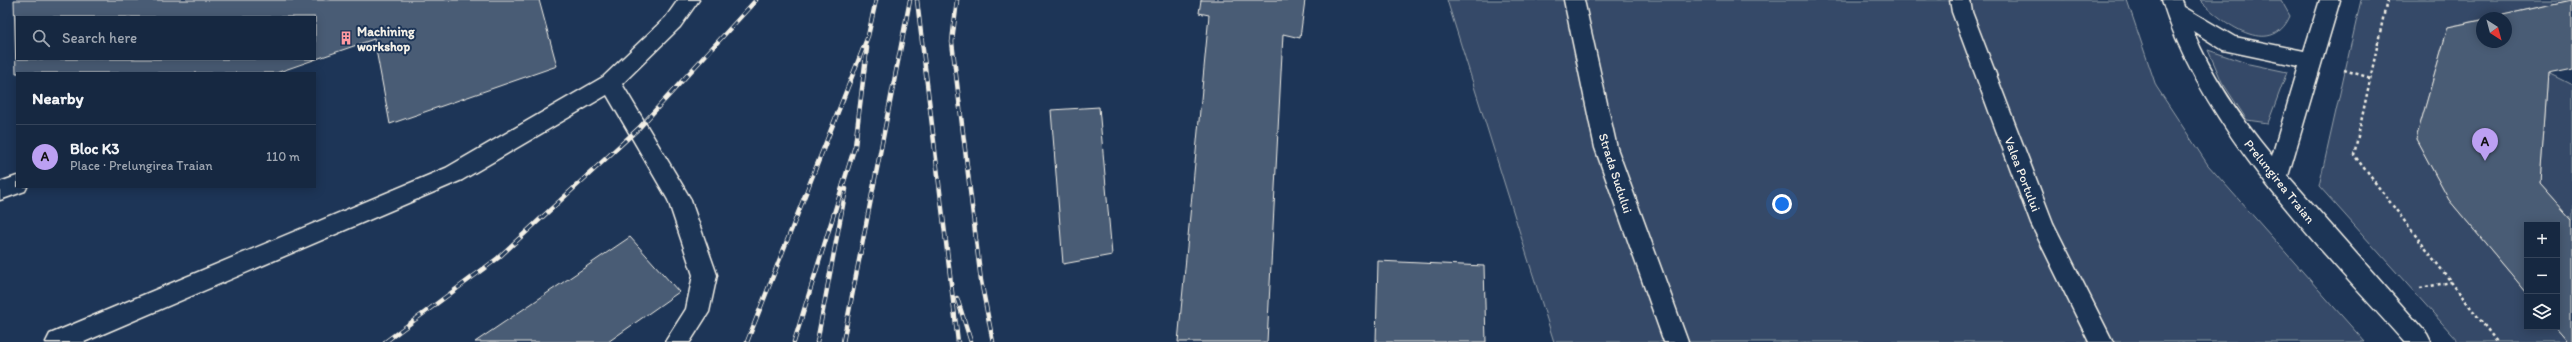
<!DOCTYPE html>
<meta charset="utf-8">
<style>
body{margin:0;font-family:Itim,sans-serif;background:#23344c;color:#f1f3f6}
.controls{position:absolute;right:12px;bottom:12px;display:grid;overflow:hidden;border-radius:0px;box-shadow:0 2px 10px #0003}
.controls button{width:36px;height:36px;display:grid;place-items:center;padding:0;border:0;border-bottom:1px solid #35445a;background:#162841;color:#f1f3f6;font:20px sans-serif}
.compass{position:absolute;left:2476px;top:12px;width:36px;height:36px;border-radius:50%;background:#162841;box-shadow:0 2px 10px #0003;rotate:144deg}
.you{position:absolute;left:1782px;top:204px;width:14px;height:14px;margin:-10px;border:3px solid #fff;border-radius:50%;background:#1a73e8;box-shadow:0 0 0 6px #1a73e833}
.badge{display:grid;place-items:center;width:26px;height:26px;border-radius:50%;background:#bca0f2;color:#111;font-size:13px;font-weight:700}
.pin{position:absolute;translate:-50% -33px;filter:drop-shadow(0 1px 2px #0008)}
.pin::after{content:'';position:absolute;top:21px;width:14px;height:12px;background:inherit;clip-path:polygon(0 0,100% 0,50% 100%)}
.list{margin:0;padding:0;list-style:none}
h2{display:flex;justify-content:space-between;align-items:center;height:52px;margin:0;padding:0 16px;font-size:17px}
h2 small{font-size:13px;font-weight:400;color:#9ea6b1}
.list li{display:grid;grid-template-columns:26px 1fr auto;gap:12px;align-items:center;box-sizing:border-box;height:64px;padding:0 16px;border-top:1px solid #35445a}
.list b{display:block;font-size:15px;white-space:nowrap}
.list p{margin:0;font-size:13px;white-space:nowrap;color:#9ea6b1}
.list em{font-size:13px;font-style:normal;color:#9ea6b1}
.icon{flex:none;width:22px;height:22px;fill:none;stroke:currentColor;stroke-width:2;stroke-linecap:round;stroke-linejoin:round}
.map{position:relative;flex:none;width:2572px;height:342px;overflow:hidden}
.search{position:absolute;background:#162841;box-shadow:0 2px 10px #0003;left:16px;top:16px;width:300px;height:44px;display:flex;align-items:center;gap:10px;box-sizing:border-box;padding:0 14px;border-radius:0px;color:#9ea6b1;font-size:15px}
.panel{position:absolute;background:#162841;box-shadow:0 2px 10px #0003;left:16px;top:72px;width:300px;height:116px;border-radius:0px}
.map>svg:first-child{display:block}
.green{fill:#354a67;stroke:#949ea8}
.building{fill:#485b74;stroke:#f4f1e8;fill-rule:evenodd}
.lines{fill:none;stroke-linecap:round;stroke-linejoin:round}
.minor-casing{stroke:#f4f1e8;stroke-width:3}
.path{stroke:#f4f1e8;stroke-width:2.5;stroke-dasharray:3 3;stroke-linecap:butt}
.minor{fill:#1d3557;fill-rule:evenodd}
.rail-casing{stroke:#f4f1e8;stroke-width:4.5}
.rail{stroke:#1d3557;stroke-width:3;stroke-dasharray:9;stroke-linecap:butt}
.labels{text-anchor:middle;stroke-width:4;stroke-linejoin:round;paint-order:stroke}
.poi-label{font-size:13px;font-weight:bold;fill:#f4f1e8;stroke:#1d3557;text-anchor:start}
.street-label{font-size:13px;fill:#f4f1e8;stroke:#1d3557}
</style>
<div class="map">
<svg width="2572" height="342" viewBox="0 0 2572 342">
<rect width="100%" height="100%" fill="#1d3557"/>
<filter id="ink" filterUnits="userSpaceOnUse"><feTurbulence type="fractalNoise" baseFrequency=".025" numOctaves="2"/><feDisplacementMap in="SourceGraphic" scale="8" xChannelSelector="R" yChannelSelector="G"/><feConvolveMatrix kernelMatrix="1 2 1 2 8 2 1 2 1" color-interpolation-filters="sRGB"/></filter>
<g filter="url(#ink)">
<path class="green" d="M1447,0H2127L2156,86L2208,165L2365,342H1554Z
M2200,0H2281L2290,16C2271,60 2221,22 2200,0Z
M2361,0H2572L2448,27L2416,139L2449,200L2527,293V327H2555L2568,342H2459L2319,186Z
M2208,50L2249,64L2287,72L2268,123L2247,120L2222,82Z
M2548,73L2572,85V219L2540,183Z"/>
<path class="building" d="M14,0H539L557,66L390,124L374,39L276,73H16ZM17,17H315V59H17Z
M1201,0H1305L1300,38L1283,34L1267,342H1178L1209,15L1199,13Z
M2572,0V68L2548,73L2540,183L2572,219V342H2568L2555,327H2557V225H2527V293L2449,200L2416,139L2448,27L2482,20V42H2506V18H2489Z
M1099,107L1112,255L1063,264L1051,110Z
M630,237L679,292L608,342H475Z
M1378,261L1484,266L1486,342H1376Z"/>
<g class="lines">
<g class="minor-casing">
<path id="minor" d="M678,0H699L680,27L622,84L690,198L717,275L709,312L690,342H665L686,309L693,275L668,200L607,95L462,180L84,342H46L50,334L446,168L603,77L666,17Z
M1564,0H1584L1617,148L1688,342H1664L1595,148Z
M1950,0H1970L1972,12L2053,223L2113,342H2089L2031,224L1952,12Z
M2162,0H2182L2184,7L2235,37L2304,51L2320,0H2340L2288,176L2427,334L2431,342H2404C2315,242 2202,129 2162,0ZM2193,31L2223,50L2299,66L2272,156C2240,117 2212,77 2193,31Z
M17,176V187H27L25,191L0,200V182Z"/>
</g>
<path class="path" d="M2387,0L2354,155L2497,342
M2344,70L2371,78
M2420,288L2451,282"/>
<use href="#minor" class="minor"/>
<g class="rail-casing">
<path id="rail" d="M917,0L958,342
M957,0L952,42L981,281L993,342
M957,298L971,342
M385,342L498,258L639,128L756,0
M747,342L868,36L876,0
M794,342L855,146L867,48
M817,342L846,189
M843,342L910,0"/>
</g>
<use href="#rail" class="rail"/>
</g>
</g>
<defs>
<g id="building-bare" transform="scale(1.08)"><path d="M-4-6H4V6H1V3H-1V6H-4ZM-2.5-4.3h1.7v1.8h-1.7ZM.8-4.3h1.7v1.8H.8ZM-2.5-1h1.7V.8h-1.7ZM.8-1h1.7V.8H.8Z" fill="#ff9aa2" stroke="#1d3557" stroke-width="2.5" paint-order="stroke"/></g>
</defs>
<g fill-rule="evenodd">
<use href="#building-bare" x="346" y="38"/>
</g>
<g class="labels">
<g class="poi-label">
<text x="357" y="36">Machining<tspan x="357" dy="15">workshop</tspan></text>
</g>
<g class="street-label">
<text transform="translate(1616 173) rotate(72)" y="5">Strada Sudului</text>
<text transform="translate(2023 174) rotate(69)" y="5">Valea Portului</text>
<text transform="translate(2280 181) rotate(51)" y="5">Prelungirea Traian</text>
</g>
</g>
</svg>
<div class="controls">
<button>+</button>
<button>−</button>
<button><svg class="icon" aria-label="layers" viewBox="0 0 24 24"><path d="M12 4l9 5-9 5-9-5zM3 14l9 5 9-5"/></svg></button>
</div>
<svg class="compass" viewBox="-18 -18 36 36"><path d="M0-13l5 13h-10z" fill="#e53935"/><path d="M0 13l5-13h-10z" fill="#9ea6b1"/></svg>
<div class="you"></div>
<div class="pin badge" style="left:2485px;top:161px">A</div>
<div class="search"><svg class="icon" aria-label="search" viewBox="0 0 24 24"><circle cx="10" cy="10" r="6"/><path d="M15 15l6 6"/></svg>Search here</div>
<section class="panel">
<h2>Nearby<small></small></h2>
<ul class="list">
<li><span class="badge">A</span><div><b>Bloc K3</b><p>Place · Prelungirea Traian</p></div><em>110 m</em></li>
</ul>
</section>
</div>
